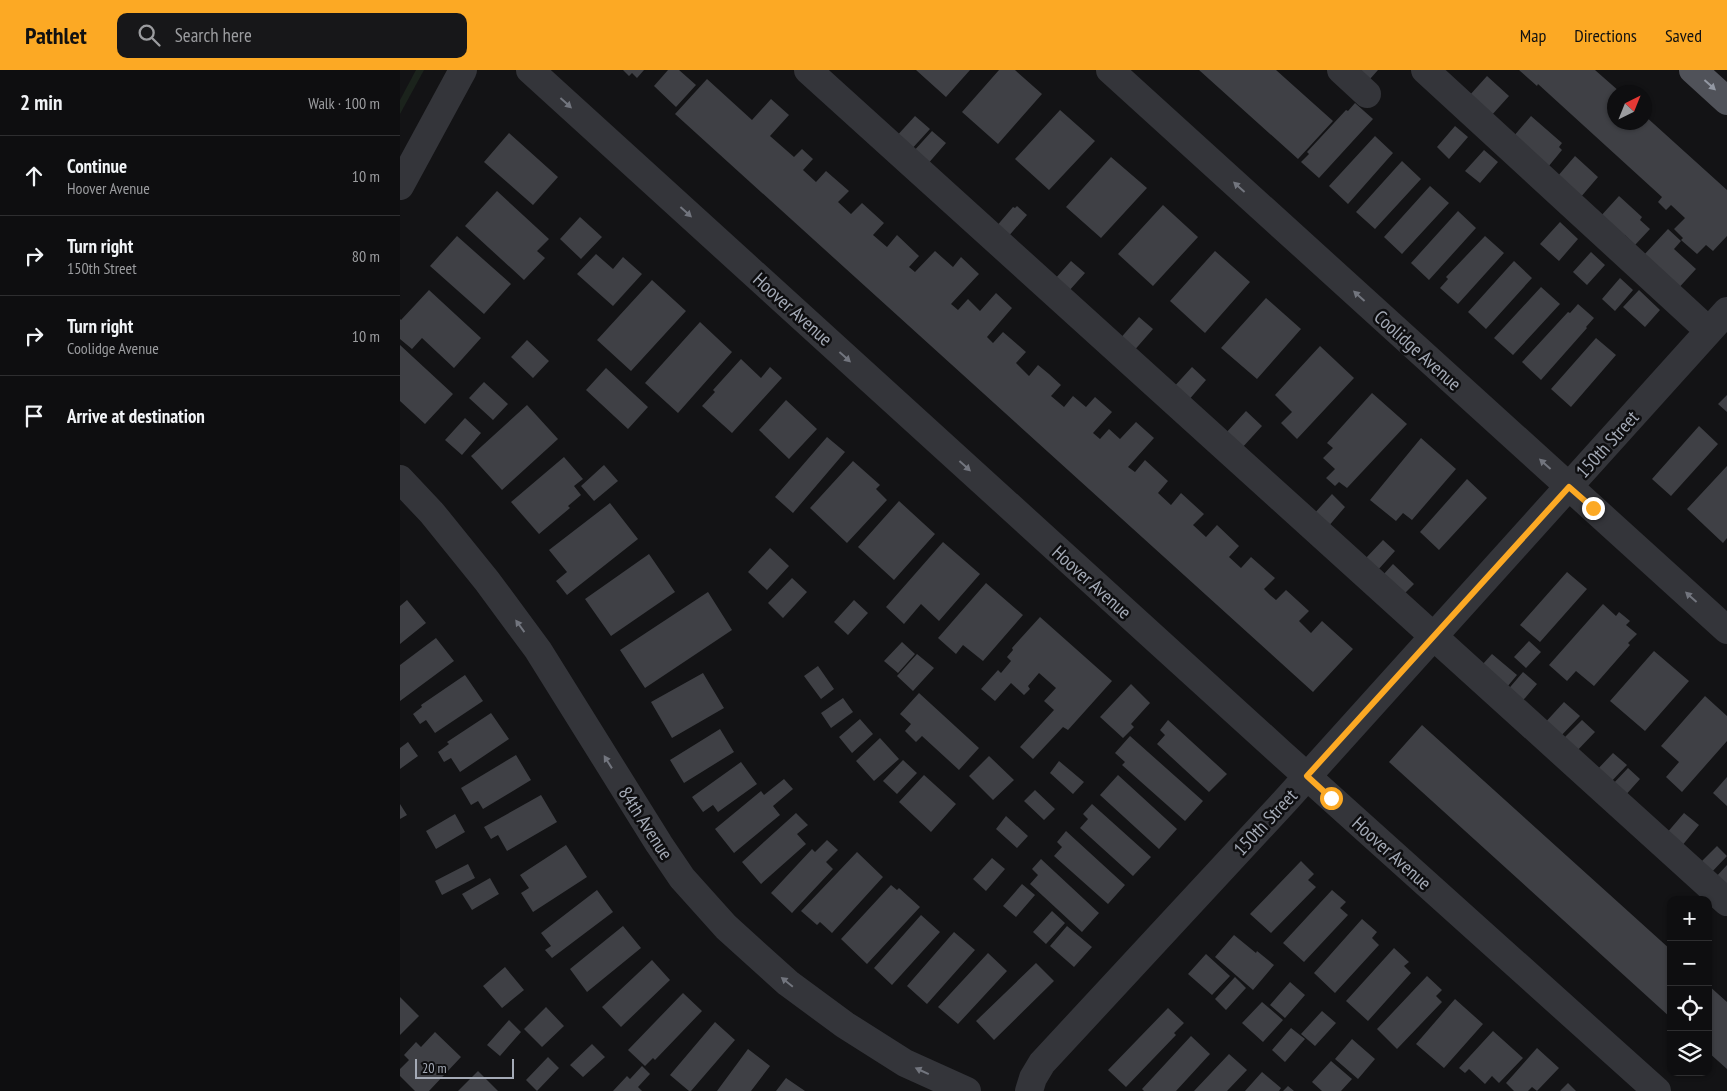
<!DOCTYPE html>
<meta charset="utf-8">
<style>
body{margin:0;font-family:"PT Sans Narrow",sans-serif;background:#171719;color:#f1f3f6}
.controls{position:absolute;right:15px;bottom:15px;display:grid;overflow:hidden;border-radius:10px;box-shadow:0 1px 4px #0004}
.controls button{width:45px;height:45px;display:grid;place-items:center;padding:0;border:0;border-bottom:1px solid #2e2e30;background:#0e0e10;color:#f1f3f6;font:25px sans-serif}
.compass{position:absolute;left:1207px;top:15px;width:45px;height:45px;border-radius:50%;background:#0e0e10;box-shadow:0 1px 4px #0004;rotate:43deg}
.scale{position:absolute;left:15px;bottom:12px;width:99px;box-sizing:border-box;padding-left:5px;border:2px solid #a4aab6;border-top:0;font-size:14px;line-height:18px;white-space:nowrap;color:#a4aab6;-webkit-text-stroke:4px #0e0e10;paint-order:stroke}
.stop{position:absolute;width:15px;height:15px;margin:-11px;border:4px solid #fca924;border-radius:50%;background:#fff}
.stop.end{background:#fca924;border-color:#fff;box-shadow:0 1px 5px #0008}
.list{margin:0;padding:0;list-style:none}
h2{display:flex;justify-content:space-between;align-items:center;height:65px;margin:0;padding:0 20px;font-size:21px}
h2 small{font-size:16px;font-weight:400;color:#9b9c9f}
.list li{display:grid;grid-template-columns:32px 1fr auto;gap:15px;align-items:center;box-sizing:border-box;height:80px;padding:0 20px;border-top:1px solid #2e2e30}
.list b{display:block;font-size:19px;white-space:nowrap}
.list p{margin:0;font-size:16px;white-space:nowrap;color:#9b9c9f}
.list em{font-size:16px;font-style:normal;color:#9b9c9f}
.icon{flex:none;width:28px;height:28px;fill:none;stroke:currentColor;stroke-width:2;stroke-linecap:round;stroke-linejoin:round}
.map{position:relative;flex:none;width:1327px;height:1021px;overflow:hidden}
header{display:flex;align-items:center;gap:30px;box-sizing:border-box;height:70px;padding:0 25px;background:#fca924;color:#111}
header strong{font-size:24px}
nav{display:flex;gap:28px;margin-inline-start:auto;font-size:18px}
.search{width:350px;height:45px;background:#171719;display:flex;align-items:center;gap:12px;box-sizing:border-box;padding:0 18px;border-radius:10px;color:#9b9c9f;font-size:19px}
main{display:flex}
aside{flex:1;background:#0e0e10}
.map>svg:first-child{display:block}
.grass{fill:#1b231c}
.building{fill:#3f4045}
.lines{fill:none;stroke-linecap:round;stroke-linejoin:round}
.minor{stroke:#34353a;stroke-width:28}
.major{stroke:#505259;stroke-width:28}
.oneway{fill:#9398a3}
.oneway2{fill:#72757e}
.route{stroke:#fca924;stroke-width:6}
.labels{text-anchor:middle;stroke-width:5;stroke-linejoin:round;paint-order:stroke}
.street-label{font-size:19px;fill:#a4aab6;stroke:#0e0e10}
</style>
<header>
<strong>Pathlet</strong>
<div class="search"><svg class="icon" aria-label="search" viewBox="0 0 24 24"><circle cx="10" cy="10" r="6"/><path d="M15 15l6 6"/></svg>Search here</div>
<nav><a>Map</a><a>Directions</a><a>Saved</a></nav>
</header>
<main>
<aside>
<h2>2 min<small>Walk · 100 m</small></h2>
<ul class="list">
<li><svg class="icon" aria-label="ahead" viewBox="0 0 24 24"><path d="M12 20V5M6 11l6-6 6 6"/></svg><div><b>Continue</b><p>Hoover Avenue</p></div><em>10 m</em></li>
<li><svg class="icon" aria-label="right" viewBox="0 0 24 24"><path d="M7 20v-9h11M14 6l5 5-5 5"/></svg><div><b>Turn right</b><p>150th Street</p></div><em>80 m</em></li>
<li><svg class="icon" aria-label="right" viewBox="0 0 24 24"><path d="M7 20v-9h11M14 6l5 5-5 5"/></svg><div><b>Turn right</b><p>Coolidge Avenue</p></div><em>10 m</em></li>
<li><svg class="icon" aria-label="arrive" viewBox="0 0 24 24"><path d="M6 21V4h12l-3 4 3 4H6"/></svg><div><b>Arrive at destination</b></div></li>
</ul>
</aside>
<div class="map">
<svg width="1327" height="1021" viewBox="0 0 1327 1021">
<rect width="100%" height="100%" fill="#131315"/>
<path class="grass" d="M16,0H24L0,44V30Z"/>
<path class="building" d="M223,0H244L237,8L232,3L229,6Z
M268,0H279L296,15L276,37L254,16Z
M516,0H570L546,27Z
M599,0H615L642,24L598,74L562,42Z
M799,0H876L933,51L898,89Z
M960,0H978L970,9Z
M1119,0H1195L1220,22H1214V52H1244V45L1327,120V166L1313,181L1306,175L1297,184L1281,170L1283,168L1274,159L1285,148L1271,135L1266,140L1258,132L1262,127L1138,14L1137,16Z
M1087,6L1109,26L1091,46L1069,26Z
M307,9L352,50L371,29L389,45L370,66L394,87L402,79L413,89L403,100L416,112L426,101L449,121L438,132L451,144L462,133L484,153L473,165L487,177L497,165L519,186L509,197L515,202L535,181L553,197L561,187L579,204L551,234L558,240L568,229L580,241L596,223L612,238L587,267L593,273L603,262L626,282L616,293L629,306L638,295L649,304L661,315L651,326L664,337L673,326L686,337L695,327L712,342L693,363L700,369L709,359L720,369L736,352L754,368L728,397L735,402L745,390L768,411L758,423L771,435L781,423L804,444L793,455L806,467L817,455L839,476L829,487L841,498L851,487L875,508L864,519L870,525L876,530L886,520L909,541L899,551L911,563L922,551L953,579L913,622L275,44Z
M955,33L973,49L919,108L901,92L909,84L907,82L946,40L948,41Z
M660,40L695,71L649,120L615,89Z
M515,46L530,59L509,82L494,69Z
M1131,46L1162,73L1159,77L1162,80L1148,97L1113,67Z
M1055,56L1068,67L1049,89L1037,77Z
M532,61L546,73L526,96L512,83Z
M109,63L158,107L133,135L84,92Z
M975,66L993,83L948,134L929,116Z
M1084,80L1098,92L1080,113L1065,101Z
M1175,86L1198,107L1180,128L1157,107Z
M711,87L747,118L701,168L666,137Z
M1002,91L1021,109L975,159L956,142Z
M1030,116L1049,133L1002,184L984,167Z
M97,121L149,169L137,181L145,188L124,210L65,156Z
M1219,126L1242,147L1240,150L1250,159L1235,175L1225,165L1222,169L1199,148Z
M763,135L798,167L753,216L718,184Z
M617,136L627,145L607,168L595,158L613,137L615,138Z
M1058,141L1076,158L1029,210L1011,193Z
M180,147L202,167L181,189L160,169Z
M1160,152L1178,169L1159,191L1140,174Z
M1268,159L1281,171L1274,179L1296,199L1275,222L1243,186Z
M57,166L111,214L84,244L30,196Z
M1085,166L1104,183L1058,234L1040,218L1048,209L1046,207Z
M815,181L850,212L805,263L770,231Z
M1191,182L1205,195L1187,215L1173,202Z
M196,184L213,199L223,187L242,204L213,236L177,204Z
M671,191L685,203L668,222L654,210Z
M1114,191L1132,208L1086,259L1068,242Z
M1220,208L1233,220L1215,241L1202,229Z
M252,210L286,241L231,301L197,270Z
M1141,217L1160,234L1113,285L1094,268Z
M29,220L81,268L54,298L22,268L12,279L0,269V249L1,250Z
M1239,220L1260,240L1245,257L1223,237Z
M866,228L901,259L857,309L821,278Z
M1178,234L1194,248L1186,257L1187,258L1141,310L1122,292L1168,242L1170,243Z
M739,247L753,259L732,283L718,271Z
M300,252L332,282L278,343L245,313Z
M1196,268L1216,285L1171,337L1151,319Z
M127,270L149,291L133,308L111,287Z
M0,275L53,324L25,354L0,331Z
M920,276L954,308L897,369L881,353L892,342L875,325Z
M341,289L361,308L370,297L382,308L332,363L302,336L315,322L313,320Z
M792,297L806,310L787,332L772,319Z
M206,298L248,337L228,359L186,320Z
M84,312L108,334L93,350L69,328Z
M972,323L1007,354L947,418L939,412L935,416L926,408L935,399L923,388L933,378L927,373Z
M1327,325V342L1318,334Z
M386,330L417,359L389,389L359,360Z
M127,335L158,369L102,420L71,386Z
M846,341L862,356L841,379L825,364Z
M65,348L81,363L62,385L45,370Z
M1299,356L1318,374L1271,426L1252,409Z
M427,367L445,382L393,443L375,427Z
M1021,368L1056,399L1012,450L1003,443L996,451L970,430Z
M164,387L183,409L174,416L181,425L168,436L170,438L139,464L111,432Z
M453,391L480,415L476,419L487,430L447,473L410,438Z
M204,395L218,411L194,431L181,416Z
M1327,396V468L1323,473L1287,439Z
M1067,409L1087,428L1039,480L1020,462Z
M932,424L945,437L927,458L913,445Z
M499,431L535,464L494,510L458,477Z
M210,433L238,469L167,525L156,511L167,502L149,480Z
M983,470L995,481L977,501L965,489Z
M543,472L580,504L539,551L521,534L504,554L486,537Z
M370,478L389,496L367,520L348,502Z
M249,484L275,522L211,566L185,529Z
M993,494L1014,514L1003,525L983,505Z
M1167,502L1187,519L1140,572L1120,555Z
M392,508L407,522L383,548L368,533Z
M586,513L623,545L583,591L563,575L556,584L538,568Z
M308,522L332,560L245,618L220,580Z
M7,530L26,553L0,574V536Z
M454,530L468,543L448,565L434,552Z
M1203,534L1216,546L1219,542L1224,546L1230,551L1226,555L1237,564L1228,573L1230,575L1194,616L1176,601L1167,611L1149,595Z
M640,547L712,611L668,660L663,657L633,689L620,677L654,640L644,631L656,618L639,603L628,616L630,619L624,625L611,613L595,631L581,619L598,600L601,603L611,591L607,587L613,580L612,578Z
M36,568L54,591L0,631V595Z
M1129,571L1141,582L1126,598L1114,587Z
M502,572L515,584L498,603L484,591Z
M1254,581L1289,611L1245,661L1210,631Z
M517,584L534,598L513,621L497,606Z
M1092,584L1117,605L1107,617L1082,595Z
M418,596L434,619L421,629L404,606Z
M1123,602L1137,614L1119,635L1105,623Z
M303,603L324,638L272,668L251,632Z
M65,605L83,631L35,663L26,650L20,654L13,644L22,637L21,635Z
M731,614L750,633L731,654L734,657L723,668L700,647Z
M519,623L579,678L559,700L522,666L516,672L505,661L511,654L500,644Z
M1305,626L1327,646V671L1282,722L1266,707L1279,692L1261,676Z
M443,628L453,642L431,658L421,643Z
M1164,632L1180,646L1157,670L1142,656Z
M91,643L109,669L60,702L51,688L44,692L38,682L49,674L47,672Z
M460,649L473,664L452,683L439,667Z
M768,650L827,704L809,722L757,674L765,665L760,660Z
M1182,650L1195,662L1174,684L1161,671Z
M1022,655L1271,880V948L989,692Z
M320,659L334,682L284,713L270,690Z
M730,666L803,731L785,751L722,695L725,692L715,683Z
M480,668L499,689L474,711L456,691Z
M8,672L18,686L0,699V678Z
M1213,683L1227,695L1208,715L1195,702Z
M116,685L131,710L83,739L78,731L71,735L61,718Z
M589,686L614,710L593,730L569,706Z
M503,690L517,703L497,724L483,711Z
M659,691L684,712L673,724L650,703Z
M341,692L357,714L318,742L313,735L303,742L292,727Z
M1228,698L1240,709L1223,728L1211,716Z
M524,705L556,734L531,762L499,732Z
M718,705L777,759L759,779L700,725Z
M1327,707V736L1313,723Z
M384,709L393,719L373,736L380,745L334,783L315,759L361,721L364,725Z
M635,720L655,739L644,750L624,731Z
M141,725L157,752L107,781L98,765L91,769L84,757Z
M0,734L7,745L0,749Z
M692,734L751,787L733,806L680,758L688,749L683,744Z
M396,743L408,755L397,764L406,774L361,814L342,792Z
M1284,743L1299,755L1281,777L1266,764Z
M55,744L65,762L36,779L26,761Z
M606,746L628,766L617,778L596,759Z
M666,761L725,815L708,834L654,786L662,777L657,772Z
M427,770L438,780L426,792L433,799L392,843L371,823L412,779L415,782Z
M166,775L187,807L133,842L121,823L129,818L120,805Z
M1317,776L1327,786L1310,804L1299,794Z
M457,782L483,807L432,863L420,852L417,855L401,841Z
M592,788L605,799L586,821L573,809Z
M641,789L699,843L682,862L630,814L638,805L632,799Z
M901,791L914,804L908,810L916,817L871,863L850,844Z
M68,794L75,808L42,825L35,811Z
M1327,795V821L1314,809Z
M90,808L99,824L72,840L62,824Z
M622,814L635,825L616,847L603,836Z
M491,815L497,820L499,818L520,837L467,894L441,869Z
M197,820L213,842L152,888L145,880L151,876L141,863Z
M932,820L946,832L940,838L948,845L904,892L883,873Z
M652,841L665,853L646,874L633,862Z
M521,845L540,862L492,915L474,898Z
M962,849L977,862L972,868L979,875L935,923L914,903Z
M223,856L241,878L187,922L170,899Z
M667,856L692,877L674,897L650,876Z
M554,862L575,880L527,934L507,916Z
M834,865L856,883L857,881L874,895L853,920L815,887Z
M994,878L1009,892L1004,896L1011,903L968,951L946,931Z
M588,883L607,901L558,954L538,937Z
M806,884L830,906L812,925L788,904Z
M252,890L270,910L221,957L202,937Z
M636,893L654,911L594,970L576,951Z
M105,897L124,920L102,938L83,916Z
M1027,906L1042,920L1036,926L1042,932L997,979L977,959Z
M835,907L846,918L826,940L815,929Z
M890,912L905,925L885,948L870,935Z
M1308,915L1327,932V999L1308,982Z
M283,923L302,941L255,990L253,988L245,996L228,980Z
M0,927L19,946L0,965Z
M1055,929L1083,954L1044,998L1016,974Z
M862,932L883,950L863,972L842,953Z
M146,937L164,956L142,977L124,959Z
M768,938L784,953L774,963L776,965L726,1017L708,1000Z
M922,941L936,953L915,976L901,964Z
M109,950L121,962L100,986L87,975Z
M315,952L335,970L291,1021H289L270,1005Z
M891,958L905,969L885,992L872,980Z
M1093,961L1123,988L1099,1013L1092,1006L1085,1014L1069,999L1065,1003L1059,998Z
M35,962L61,987L29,1021H15L0,1006V999L9,990L4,985L16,972L21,977Z
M791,966L810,984L776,1021H744L742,1019Z
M952,969L975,989L958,1009L935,989Z
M192,974L205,987L183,1007L170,995Z
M1137,978L1159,998L1137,1021L1132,1017L1128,1021H1114L1106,1013Z
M348,979L370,996L351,1021H317Z
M829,984L847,1000L827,1021H794Z
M148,987L159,998L137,1021L126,1010Z
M931,991L952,1009L941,1021H922L912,1012Z
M242,996L250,1004L238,1017L242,1021H213L227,1006L230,1009Z
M78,1001L98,1021H58Z
M862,1002L881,1018L879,1021H845Z
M386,1008L405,1021H376Z
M1168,1013L1176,1021H1160Z
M888,1016L894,1021H883Z"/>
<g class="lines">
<path class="minor" d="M130,0L881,683L1257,1021
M408,0L1327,832
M710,0L1327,560
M941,0L967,24
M1025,0L1309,261
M0,116L63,0
M0,409L32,443L87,511L138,580L259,774L282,808L326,857L388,913L445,955L505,993L567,1021
M629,1021L633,1008L642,993L885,731L1327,241"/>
<path class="major" d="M1293,0L1327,31"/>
</g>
<defs><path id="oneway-solid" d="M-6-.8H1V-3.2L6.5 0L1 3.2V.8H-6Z" transform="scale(1.25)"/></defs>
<use class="oneway" href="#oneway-solid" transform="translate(1310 15) rotate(42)"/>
<g class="oneway2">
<use href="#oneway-solid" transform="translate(166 33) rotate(42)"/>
<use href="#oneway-solid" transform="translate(839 117) rotate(-138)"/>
<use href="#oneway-solid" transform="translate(286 142) rotate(42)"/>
<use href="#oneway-solid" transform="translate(959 226) rotate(-138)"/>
<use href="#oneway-solid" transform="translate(445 287) rotate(42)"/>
<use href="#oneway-solid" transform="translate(1145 394) rotate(-138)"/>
<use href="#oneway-solid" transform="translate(565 396) rotate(42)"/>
<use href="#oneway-solid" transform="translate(1291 527) rotate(-138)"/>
<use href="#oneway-solid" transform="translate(120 556) rotate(-126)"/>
<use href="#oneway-solid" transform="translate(208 692) rotate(-122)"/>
<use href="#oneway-solid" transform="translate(387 912) rotate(-141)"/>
<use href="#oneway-solid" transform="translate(522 1001) rotate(-155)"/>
</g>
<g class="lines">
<path class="route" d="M931,728L907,706L1169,417L1193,438"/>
</g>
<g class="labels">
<g class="street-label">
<text transform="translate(393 239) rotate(42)" y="7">Hoover Avenue</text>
<text transform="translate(1018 280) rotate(42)" y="7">Coolidge Avenue</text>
<text transform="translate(1207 374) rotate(-48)" y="7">150th Street</text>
<text transform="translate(692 512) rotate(42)" y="7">Hoover Avenue</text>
<text transform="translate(865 752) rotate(-47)" y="7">150th Street</text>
<text transform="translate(246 753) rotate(57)" y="7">84th Avenue</text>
<text transform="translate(992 783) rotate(42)" y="7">Hoover Avenue</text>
</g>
</g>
</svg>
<div class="controls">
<button>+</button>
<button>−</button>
<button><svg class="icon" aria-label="locate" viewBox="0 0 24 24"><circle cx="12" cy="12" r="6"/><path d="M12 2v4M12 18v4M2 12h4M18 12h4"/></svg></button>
<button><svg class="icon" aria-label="layers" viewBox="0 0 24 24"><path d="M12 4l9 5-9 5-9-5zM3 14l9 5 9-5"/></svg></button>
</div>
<svg class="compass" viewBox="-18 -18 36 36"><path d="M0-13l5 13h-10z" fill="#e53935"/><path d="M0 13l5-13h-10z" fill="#9b9c9f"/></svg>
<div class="scale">20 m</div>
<div class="stop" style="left:931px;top:728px"></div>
<div class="stop end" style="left:1193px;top:438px"></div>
</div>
</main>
